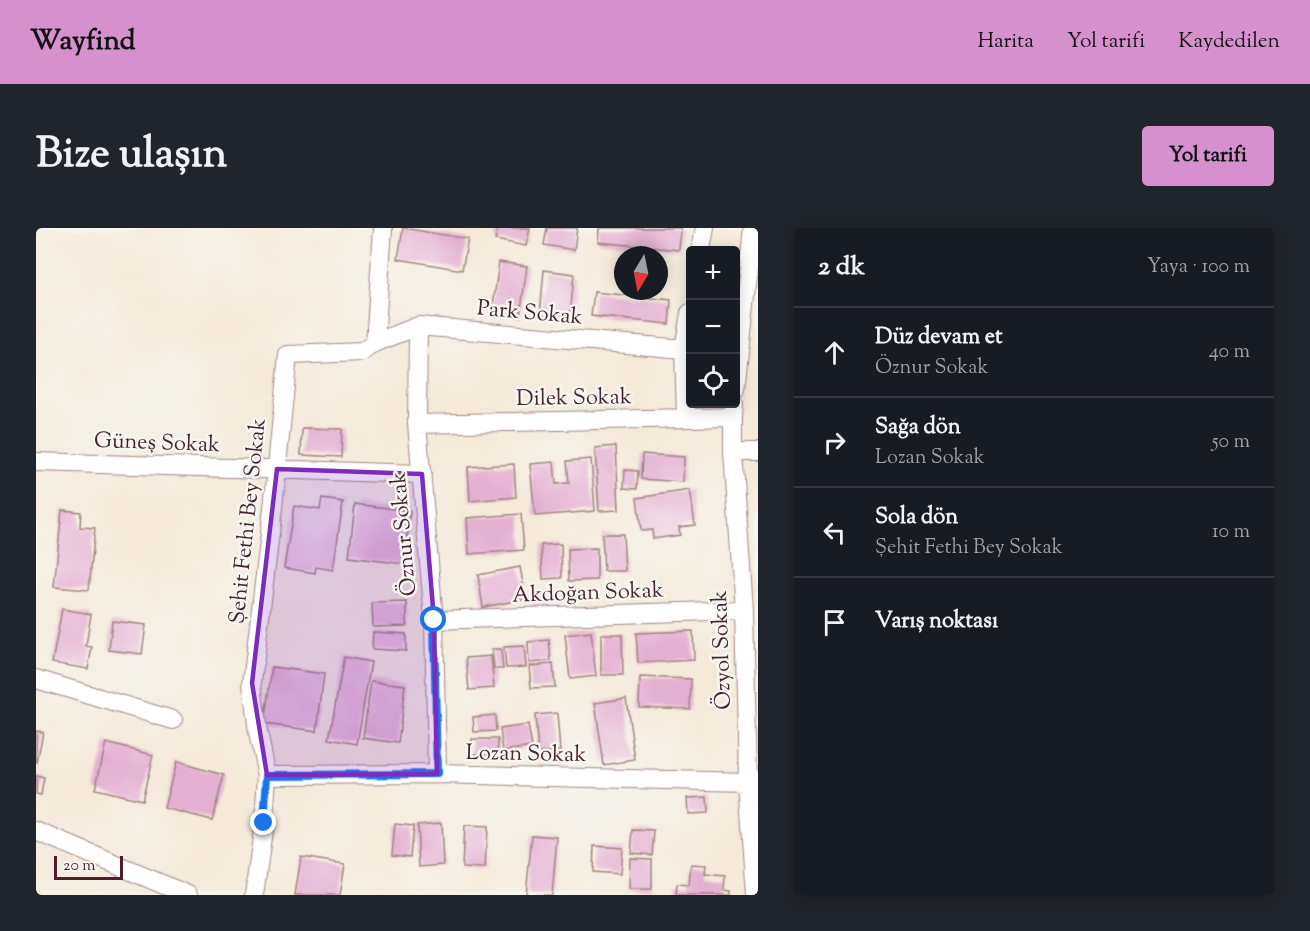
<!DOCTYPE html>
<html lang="tr">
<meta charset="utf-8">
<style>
body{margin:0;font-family:"Sorts Mill Goudy",serif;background:#20242c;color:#f1f3f6}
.controls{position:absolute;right:18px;top:18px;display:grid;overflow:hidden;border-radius:6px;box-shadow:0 3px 15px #0003}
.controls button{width:54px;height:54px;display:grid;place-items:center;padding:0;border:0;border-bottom:2px solid #363941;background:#171b24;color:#f1f3f6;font:30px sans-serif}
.compass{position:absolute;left:578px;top:18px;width:54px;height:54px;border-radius:50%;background:#171b24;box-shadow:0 3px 15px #0003;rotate:190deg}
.scale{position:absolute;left:18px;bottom:15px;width:69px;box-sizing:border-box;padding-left:6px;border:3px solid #4a1f2b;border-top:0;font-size:16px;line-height:21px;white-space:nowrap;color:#4a1f2b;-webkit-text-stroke:4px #f6f6f2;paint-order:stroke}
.stop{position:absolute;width:18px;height:18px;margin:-14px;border:4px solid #1a73e8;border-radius:50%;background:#fff}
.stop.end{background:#1a73e8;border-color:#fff;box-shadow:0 2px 6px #0008}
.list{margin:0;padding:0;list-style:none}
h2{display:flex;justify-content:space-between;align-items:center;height:78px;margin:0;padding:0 24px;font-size:26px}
h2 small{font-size:20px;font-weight:400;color:#9ea1a6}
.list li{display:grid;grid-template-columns:39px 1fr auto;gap:18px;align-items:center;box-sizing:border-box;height:90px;padding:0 24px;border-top:2px solid #363941}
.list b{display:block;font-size:22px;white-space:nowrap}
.list p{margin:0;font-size:20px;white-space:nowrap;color:#9ea1a6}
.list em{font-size:20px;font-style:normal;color:#9ea1a6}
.icon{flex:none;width:33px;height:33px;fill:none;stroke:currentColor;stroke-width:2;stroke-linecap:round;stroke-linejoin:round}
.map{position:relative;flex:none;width:722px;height:667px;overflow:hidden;border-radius:6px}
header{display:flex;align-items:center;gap:36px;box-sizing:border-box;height:84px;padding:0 30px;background:#d690ce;color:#111}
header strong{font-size:28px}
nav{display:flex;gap:33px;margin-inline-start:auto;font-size:21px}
.intro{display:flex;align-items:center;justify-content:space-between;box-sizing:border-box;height:144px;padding:0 36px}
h1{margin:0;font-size:42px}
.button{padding:15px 27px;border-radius:6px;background:#d690ce;color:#111;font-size:21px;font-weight:700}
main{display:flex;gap:36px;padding:0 36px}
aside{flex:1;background:#171b24;border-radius:6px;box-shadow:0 3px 15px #0003}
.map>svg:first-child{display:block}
.building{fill:#e4b0d2}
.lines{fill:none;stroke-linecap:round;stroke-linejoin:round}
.street-casing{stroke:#a08482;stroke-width:20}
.street{stroke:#fff;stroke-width:18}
.route{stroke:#1a73e8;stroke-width:8}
.marked{fill:#7b2cbf;fill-opacity:0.2;stroke:#7b2cbf;stroke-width:4.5;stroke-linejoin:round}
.labels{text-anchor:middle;stroke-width:5;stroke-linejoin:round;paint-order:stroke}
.street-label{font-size:22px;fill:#4a1f2b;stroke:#f6f6f2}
</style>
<header>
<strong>Wayfind</strong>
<nav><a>Harita</a><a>Yol tarifi</a><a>Kaydedilen</a></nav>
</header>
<div class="intro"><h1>Bize ulaşın</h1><a class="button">Yol tarifi</a></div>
<main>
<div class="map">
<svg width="722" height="667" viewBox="0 0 722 667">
<rect width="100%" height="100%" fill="#f6f6f2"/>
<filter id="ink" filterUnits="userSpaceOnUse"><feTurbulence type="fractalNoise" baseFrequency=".0167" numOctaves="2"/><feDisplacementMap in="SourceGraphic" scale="12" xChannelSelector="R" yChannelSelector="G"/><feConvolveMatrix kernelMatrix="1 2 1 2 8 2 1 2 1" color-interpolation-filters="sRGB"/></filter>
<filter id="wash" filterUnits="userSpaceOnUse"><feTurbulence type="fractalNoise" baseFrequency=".008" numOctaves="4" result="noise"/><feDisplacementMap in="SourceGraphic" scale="24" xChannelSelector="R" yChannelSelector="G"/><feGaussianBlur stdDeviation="1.35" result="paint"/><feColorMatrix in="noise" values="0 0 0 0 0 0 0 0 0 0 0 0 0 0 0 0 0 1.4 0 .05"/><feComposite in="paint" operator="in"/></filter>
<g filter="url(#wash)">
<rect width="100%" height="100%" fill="#f5eada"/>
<g id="blocks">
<path class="building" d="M367,0L432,11L426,42L362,31Z
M462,0H494L490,18L459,12Z
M511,0H541L538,22L508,17Z
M563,0H645L643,22L562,14Z
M463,34L491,38L484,89L456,85Z
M508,42L538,46L534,90L504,87Z
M558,64L635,72L633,96L555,88Z
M266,200L306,201L305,229L265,227Z
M580,218L583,282L563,283L559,220Z
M606,226L648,229L647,254L605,251Z
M555,231L559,283L499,288L494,236L518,234L520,256L533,255L531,233Z
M478,236L480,269L434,273L432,239Z
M589,242L602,243L601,261L588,260Z
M654,262L659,297L643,299L644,307L617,311L616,302L605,303L601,270Z
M286,271L307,274L297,342L280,339L279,345L248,340L258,278L284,282Z
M319,276L374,283L368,336L313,329Z
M26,282L45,284L44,299L59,300L53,362L18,359Z
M485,286L488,322L433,326L431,290Z
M566,306H587L589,343H568Z
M525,316L526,350L507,351L505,317Z
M561,320V352L533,353L532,321Z
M484,339L490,371L447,379L442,347Z
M371,374V398L337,399L336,375Z
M26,381L55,386L50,418L56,419L52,441L16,435Z
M76,393L110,397L106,426L73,422Z
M657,403L658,432L602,435L600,405Z
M337,404L370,406V423L336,421Z
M555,404L560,448L534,451L529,407Z
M565,406H586L587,447H565Z
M513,412L515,433L493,435L492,414Z
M488,418L490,439L470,440L468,419Z
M456,421H465L467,441H458Z
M455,428L458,460L433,462L430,430Z
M308,429L335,434L321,516L293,511Z
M517,436L519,459L495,460L493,438Z
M236,439L288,446L281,503L228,496Z
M604,449L655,451L654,481L603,479Z
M335,453L369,457L362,515L327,510Z
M590,470L599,532L568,537L559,475Z
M521,485L524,523L502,525L499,487Z
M459,487L460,503L438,504L437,489Z
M492,497L496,519L467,523L464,501Z
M0,503L7,504L1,535L0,534Z
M436,511H462V526H436Z
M70,515L117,527L106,572L59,561Z
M140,534L188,547L176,592L128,580Z
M0,548L8,550L5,567L0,566Z
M671,569L672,585L652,586L651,570Z
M405,595L407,637L383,639L381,597Z
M359,596L377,598L374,629L356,627Z
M428,598L451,599L449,641L426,640Z
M597,602L618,603L616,627L595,625Z
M496,607L521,609L516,667H490Z
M558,618L586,620L584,646L557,644Z
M265,629L309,636L304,667H259Z
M594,630L616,631V661H593Z
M655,636L670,637L669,646L689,648L688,662L695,663V667H640L641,656L653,657Z"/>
</g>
</g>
<g filter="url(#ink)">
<use href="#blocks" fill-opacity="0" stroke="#a08482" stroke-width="1.5"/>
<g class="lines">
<g class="street-casing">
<path id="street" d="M665,22L669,0
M382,98L381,196L398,392L401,546
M339,115L382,98L648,121
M700,162L717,0
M698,176L697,189V224L708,382L712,554L720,667
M650,189L648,121L654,85
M381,196L697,189
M697,224H722
M0,234L386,246
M398,392L708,382
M0,451L137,492
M231,547L401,546L712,554L722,552
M0,603L152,667
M218,667L228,595L231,547L222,505L216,455L237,280L252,127L326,124L339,115L347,0"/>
</g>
<use href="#street" class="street"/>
</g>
</g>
<g class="lines" filter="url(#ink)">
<path class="route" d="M228,595L231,547L401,546L398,392"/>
</g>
<path class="marked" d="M241,241L386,246L398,392L401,546L231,547L216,455Z"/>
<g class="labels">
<g class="street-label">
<text transform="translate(494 83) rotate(5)" y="8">Park Sokak</text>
<text transform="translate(538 168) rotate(-1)" y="8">Dilek Sokak</text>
<text transform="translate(121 213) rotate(2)" y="8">Güneş Sokak</text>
<text transform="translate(210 293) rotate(-84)" y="8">Şehit Fethi Bey Sokak</text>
<text transform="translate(366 306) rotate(-95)" y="8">Öznur Sokak</text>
<text transform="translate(552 363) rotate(-2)" y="8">Akdoğan Sokak</text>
<text transform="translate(684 422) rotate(-92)" y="8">Özyol Sokak</text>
<text transform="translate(490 524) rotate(1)" y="8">Lozan Sokak</text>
</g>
</g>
</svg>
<div class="controls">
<button>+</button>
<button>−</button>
<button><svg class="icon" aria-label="locate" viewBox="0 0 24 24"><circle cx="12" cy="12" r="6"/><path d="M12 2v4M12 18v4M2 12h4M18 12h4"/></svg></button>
</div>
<svg class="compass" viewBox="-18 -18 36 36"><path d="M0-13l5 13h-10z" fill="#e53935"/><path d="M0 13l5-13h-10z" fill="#9ea1a6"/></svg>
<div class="scale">20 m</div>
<div class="stop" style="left:398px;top:392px"></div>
<div class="stop end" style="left:228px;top:595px"></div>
</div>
<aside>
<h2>2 dk<small>Yaya · 100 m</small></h2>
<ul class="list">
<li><svg class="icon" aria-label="ahead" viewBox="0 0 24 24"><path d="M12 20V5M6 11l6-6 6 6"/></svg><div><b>Düz devam et</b><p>Öznur Sokak</p></div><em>40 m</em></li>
<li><svg class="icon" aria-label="right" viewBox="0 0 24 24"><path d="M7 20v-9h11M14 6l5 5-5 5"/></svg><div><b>Sağa dön</b><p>Lozan Sokak</p></div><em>50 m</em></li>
<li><svg class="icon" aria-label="left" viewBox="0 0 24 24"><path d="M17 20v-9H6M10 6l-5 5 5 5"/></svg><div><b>Sola dön</b><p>Şehit Fethi Bey Sokak</p></div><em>10 m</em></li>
<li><svg class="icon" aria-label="arrive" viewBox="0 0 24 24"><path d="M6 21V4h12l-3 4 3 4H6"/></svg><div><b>Varış noktası</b></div></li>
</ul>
</aside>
</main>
